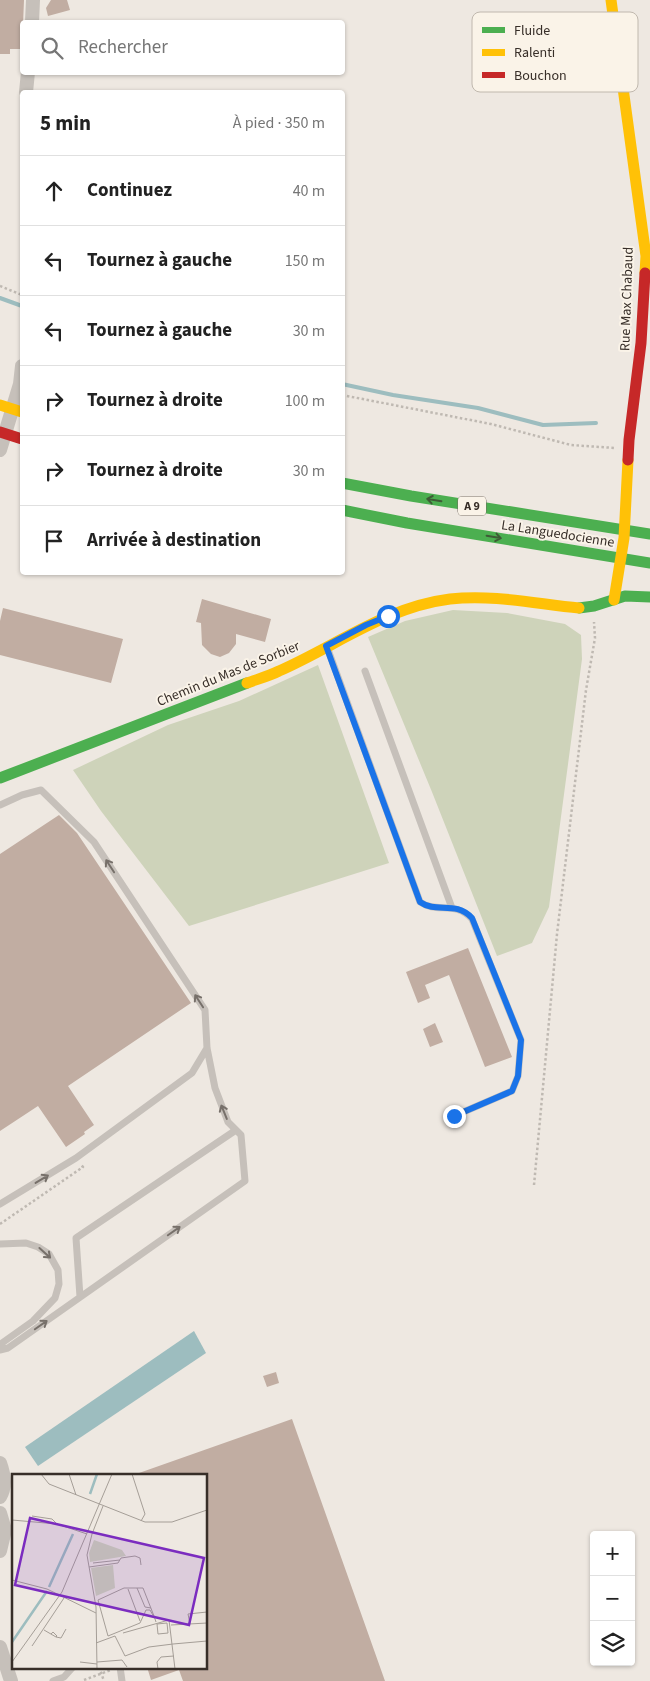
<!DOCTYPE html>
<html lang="fr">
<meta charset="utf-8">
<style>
body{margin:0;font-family:"Source Sans 3",sans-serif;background:#f2f2f2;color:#222}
.controls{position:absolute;right:15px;bottom:15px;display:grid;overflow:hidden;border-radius:5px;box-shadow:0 1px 4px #0004}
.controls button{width:45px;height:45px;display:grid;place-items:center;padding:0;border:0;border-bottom:1px solid #e0e0e0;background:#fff;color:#222;font:25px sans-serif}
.stop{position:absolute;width:15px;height:15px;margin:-11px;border:4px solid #1a73e8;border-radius:50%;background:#fff}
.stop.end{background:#1a73e8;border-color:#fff;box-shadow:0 1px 5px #0008}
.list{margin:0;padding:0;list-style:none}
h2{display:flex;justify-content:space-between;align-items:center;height:65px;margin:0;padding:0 20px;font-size:21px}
h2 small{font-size:16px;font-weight:400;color:#767676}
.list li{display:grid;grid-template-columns:32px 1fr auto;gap:15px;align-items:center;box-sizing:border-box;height:70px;padding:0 20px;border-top:1px solid #e0e0e0}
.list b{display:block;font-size:19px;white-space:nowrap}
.list em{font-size:16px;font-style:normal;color:#767676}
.icon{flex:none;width:28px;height:28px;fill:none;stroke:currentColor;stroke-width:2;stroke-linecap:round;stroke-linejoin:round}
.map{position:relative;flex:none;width:650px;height:1681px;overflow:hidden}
.search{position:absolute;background:#fff;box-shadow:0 1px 4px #0004;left:20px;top:20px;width:325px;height:55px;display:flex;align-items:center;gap:12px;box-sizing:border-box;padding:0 18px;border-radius:5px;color:#767676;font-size:19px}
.panel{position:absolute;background:#fff;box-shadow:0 1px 4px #0004;left:20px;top:90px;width:325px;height:485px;border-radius:5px}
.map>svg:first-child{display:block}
.green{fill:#ced3ba}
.water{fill:#9dbdbf}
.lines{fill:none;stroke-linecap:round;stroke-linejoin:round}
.stream{stroke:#9dbdbf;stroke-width:4}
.building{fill:#c1ada2}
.path{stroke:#bfb9b2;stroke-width:2.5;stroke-dasharray:2.5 2.5;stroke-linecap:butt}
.lane{stroke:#c6c0ba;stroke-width:7}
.street{stroke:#c6c0ba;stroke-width:14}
.fast{stroke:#4caf50;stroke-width:11}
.slow{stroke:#ffc107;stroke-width:11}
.jam{stroke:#c62828;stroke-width:11}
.oneway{stroke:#3e5b36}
.oneway2{stroke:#77706a}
.route{stroke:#1a73e8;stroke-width:6}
.labels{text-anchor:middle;stroke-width:4;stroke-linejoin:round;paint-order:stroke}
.shield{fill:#faf3e8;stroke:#726962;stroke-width:1}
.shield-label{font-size:12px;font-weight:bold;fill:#372e28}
.street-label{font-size:14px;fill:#372e28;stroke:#faf3e8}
.inset-river{fill:none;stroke:#9dbdbf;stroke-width:2.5}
.inset-road{fill:none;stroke:#a59e97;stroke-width:1}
.view{fill:#7b2cbf;fill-opacity:0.15;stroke:#7b2cbf;stroke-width:2.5}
.inset-edge{fill:none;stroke:#372e28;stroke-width:2.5}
.key{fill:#faf3e8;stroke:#c0b8ae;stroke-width:1}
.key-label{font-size:14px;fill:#372e28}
</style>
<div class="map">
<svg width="650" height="1681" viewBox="0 0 650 1681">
<rect width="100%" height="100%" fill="#eee8e1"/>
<path class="green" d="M453,610L507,613L565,624L581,635L582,659L549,907L532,943L497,956L432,792L368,637L405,621Z
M318,665L389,863L189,926L101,811L73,770L168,725L239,701Z"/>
<path class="water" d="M194,1331L206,1353L38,1466L25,1447Z"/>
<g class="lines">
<path class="stream" d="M0,298L22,306
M342,384L393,395L478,408L543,425L596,423"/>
</g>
<path class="building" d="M0,0H24L22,49H10V54H0Z
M51,0H67L70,10L48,16L46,8Z
M202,599L271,619L265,642L236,634V644L229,653L220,657L211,654L202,645L201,623L196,622Z
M3,608L123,639L111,683L0,655V621Z
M59,815L77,833L191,1003L68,1086L94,1125L84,1132L85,1134L66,1147L38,1106L0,1131V854Z
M468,948L512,1057L485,1067L449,975L425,985L430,998L418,1003L406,972Z
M435,1023L443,1042L430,1047L423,1029Z
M276,1372L279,1383L267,1387L263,1376Z
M292,1419L385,1681H183L179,1670L151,1680L147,1667H206V1475H139V1473Z"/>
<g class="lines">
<path class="path" d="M0,286L22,295
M342,395L491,424L571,445L615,448
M534,1185L557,934L586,690L595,638L594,622
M0,1224L83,1167L81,1165
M99,1667L104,1681
M84,1680L111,1670"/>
<path class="lane" d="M327,647L420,902C437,914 455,900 472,919L521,1040L518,1076L512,1091L454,1116
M365,671L452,908
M0,805L22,795L41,790L94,842L205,1010L207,1048L215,1088L228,1122L241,1135L245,1181L8,1348L0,1350
M0,1204L76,1158L192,1073L207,1048
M0,1244L26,1243L38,1247L49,1254L58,1270L59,1284L55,1298L33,1321L2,1343L0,1347
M80,1297L76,1238L236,1130
M120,1667L122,1681
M53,1681L64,1677L73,1667"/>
<path class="street" d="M32,22L33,0
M26,92L28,72
M0,450L20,384L22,366
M0,1463C4,1474 6,1487 0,1497
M0,1513L5,1530L0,1551
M0,1647L11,1681"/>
<path class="fast" d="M342,483L411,496L650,534
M342,510L407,523L650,563
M579,608L594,606L625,596L650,597
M0,778L247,683"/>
<path class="slow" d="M611,0L646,256L645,273
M0,405L22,412
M614,600L624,538L628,460
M247,683C258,679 269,676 279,671C336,646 386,607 450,599C493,594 537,604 579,608"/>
<path class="jam" d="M0,432L22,439
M628,460L629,440L641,343L645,273"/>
</g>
<defs><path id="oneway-shaft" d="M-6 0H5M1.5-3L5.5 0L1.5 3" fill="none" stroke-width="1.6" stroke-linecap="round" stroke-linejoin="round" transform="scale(1.25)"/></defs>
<g class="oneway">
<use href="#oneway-shaft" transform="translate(434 500) rotate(-171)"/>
<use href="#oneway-shaft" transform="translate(494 537) rotate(10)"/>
</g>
<g class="oneway2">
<use href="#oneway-shaft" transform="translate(110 866) rotate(-123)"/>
<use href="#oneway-shaft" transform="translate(199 1001) rotate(-123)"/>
<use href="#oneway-shaft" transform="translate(224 1112) rotate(-112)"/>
<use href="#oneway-shaft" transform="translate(42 1179) rotate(-31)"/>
<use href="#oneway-shaft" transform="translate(174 1231) rotate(-35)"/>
<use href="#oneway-shaft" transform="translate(45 1253) rotate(42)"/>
<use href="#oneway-shaft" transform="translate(41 1325) rotate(-35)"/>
</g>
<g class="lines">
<path class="route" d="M388,616L366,625L326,646L420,902C437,914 455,900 472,918L521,1040L518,1076L512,1091L454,1116"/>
</g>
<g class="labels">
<rect class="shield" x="458" y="496.5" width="28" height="19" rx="4"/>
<g class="shield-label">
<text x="472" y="510">A 9</text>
</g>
<g class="street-label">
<text transform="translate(626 299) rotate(-88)" y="5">Rue Max Chabaud</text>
<text transform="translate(558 533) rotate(9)" y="5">La Languedocienne</text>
<text transform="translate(228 673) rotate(-22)" y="5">Chemin du Mas de Sorbier</text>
</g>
</g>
<g transform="translate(12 1474)">
<rect width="195" height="195" fill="#eee8e1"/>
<path d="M82,66L110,76L114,82L78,88L77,79ZM101,91L103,114L84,122L79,94Z" fill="#ced3ba"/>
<path class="inset-river" d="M78,20L85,0M37,113L61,60M0,168L35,117"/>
<path class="inset-road" d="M29,0L37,10L133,48H160L195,36M57,0L64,21M120,0L133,40L129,47M20,42L40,45L45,50M0,46L45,50L75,60M81,89L108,86M77,93L106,89L109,84L123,82L128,84L129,91M0,106L35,115L84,139M125,114L133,133L139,134M116,115L128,147M142,143L138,136H134L128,149L96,162L86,126L112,114H131L142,142L144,148M155,149L156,159L146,160L145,150ZM178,150L176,140L195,138M159,151L195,149M32,156L44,163L45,162L41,158L39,160M111,159L157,146L163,195M103,162L113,182L137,173L161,170M44,163L49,164L54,155M84,169L103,162M161,170L195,167M20,172L52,124M0,188L50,118L100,0M68,188L85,190M85,188L110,186L115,193M85,195L84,133L75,81L80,60L91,32M146,195L145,188L149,183L162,182"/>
<path class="view" d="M18,44L192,84L177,151L3,111Z"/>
<rect width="195" height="195" class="inset-edge"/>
</g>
<rect x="472" y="12" width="166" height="80" rx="8" class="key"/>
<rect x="482" y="27" width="23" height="6" fill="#4caf50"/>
<rect x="482" y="49" width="23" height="7" fill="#ffc107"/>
<rect x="482" y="72" width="23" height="6" fill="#c62828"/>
<g class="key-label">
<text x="514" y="35">Fluide</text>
<text x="514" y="57">Ralenti</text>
<text x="514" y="80">Bouchon</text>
</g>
</svg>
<div class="controls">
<button>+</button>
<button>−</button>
<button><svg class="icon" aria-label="layers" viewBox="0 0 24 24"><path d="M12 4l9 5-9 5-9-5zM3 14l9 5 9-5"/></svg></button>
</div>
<div class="stop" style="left:388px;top:616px"></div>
<div class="stop end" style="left:454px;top:1116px"></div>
<div class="search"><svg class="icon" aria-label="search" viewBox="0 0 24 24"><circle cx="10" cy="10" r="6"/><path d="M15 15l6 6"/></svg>Rechercher</div>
<section class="panel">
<h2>5 min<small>À pied · 350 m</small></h2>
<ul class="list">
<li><svg class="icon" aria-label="ahead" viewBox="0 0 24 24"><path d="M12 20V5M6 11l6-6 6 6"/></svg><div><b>Continuez</b></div><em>40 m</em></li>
<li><svg class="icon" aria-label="left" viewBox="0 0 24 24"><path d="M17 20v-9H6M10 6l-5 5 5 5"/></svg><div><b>Tournez à gauche</b></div><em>150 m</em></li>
<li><svg class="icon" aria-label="left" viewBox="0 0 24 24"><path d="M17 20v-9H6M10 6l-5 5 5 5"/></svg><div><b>Tournez à gauche</b></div><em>30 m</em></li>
<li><svg class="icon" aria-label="right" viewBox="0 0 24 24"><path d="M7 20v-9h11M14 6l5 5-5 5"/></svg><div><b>Tournez à droite</b></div><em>100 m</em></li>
<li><svg class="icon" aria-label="right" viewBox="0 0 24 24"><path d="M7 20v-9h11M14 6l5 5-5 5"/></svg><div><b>Tournez à droite</b></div><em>30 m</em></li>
<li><svg class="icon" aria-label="arrive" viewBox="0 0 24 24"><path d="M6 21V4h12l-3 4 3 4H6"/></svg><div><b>Arrivée à destination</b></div></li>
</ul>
</section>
</div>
